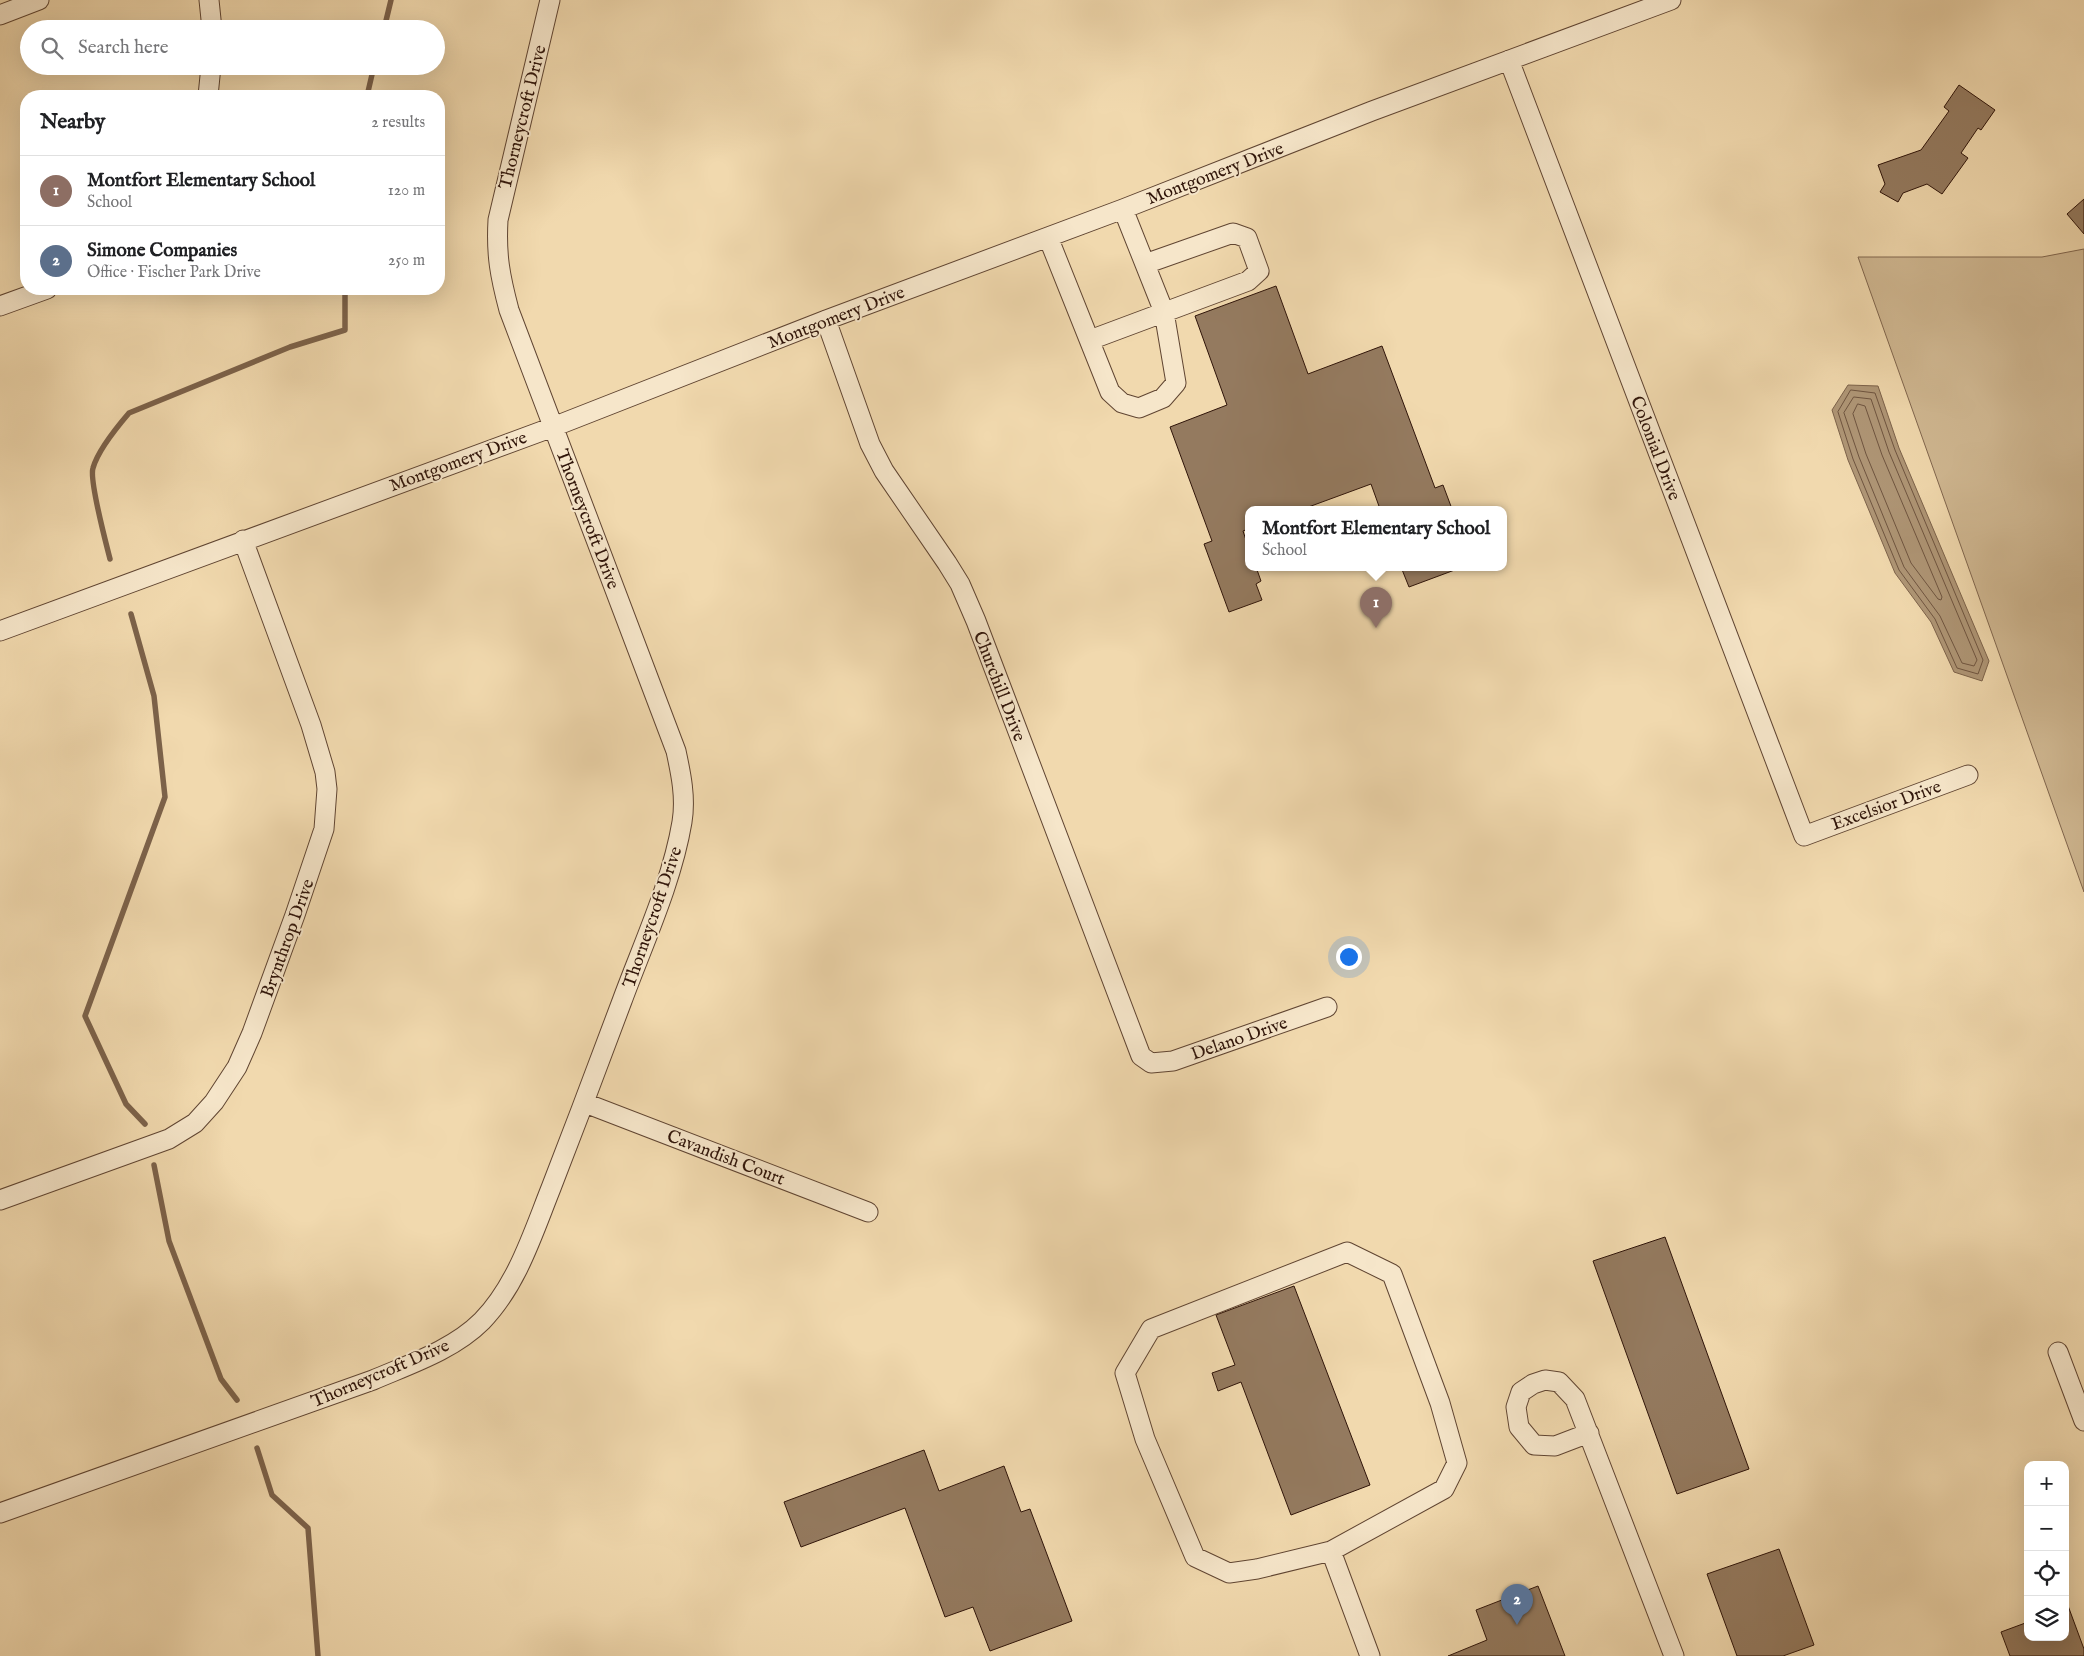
<!DOCTYPE html>
<meta charset="utf-8">
<style>
body{margin:0;font-family:"IM FELL English",serif;background:#f2f2f2;color:#202124}
.controls{position:absolute;right:15px;bottom:15px;display:grid;overflow:hidden;border-radius:10px;box-shadow:0 5px 20px #0002}
.controls button{width:45px;height:45px;display:grid;place-items:center;padding:0;border:0;border-bottom:1px solid #e0e0e0;background:#fff;color:#202124;font:25px sans-serif}
.you{position:absolute;left:1348px;top:956px;width:18px;height:18px;margin:-12px;border:4px solid #fff;border-radius:50%;background:#1a73e8;box-shadow:0 0 0 8px #1a73e833}
.badge{display:grid;place-items:center;width:32px;height:32px;border-radius:50%;background:#d93025;color:#fff;font-size:16px;font-weight:700}
.pin{position:absolute;translate:-50% -41px;filter:drop-shadow(0 1px 2px #0008)}
.pin::after{content:'';position:absolute;top:26px;width:18px;height:15px;background:inherit;clip-path:polygon(0 0,100% 0,50% 100%)}
.popup{position:absolute;left:1245px;top:506px;width:262px;height:65px;box-sizing:border-box;display:grid;place-content:center;border-radius:10px;background:#fff;filter:drop-shadow(0 1px 4px #0005);font-size:16px;white-space:nowrap;color:#757577}
.popup b{font-size:19px;color:#202124}
.popup::after{content:'';position:absolute;left:50%;top:100%;margin-left:-10px;border:10px solid transparent;border-top-color:#fff}
.list{margin:0;padding:0;list-style:none}
h2{display:flex;justify-content:space-between;align-items:center;height:65px;margin:0;padding:0 20px;font-size:21px}
h2 small{font-size:16px;font-weight:400;color:#757577}
.list li{display:grid;grid-template-columns:32px 1fr auto;gap:15px;align-items:center;box-sizing:border-box;height:70px;padding:0 20px;border-top:1px solid #e0e0e0}
.list b{display:block;font-size:19px;white-space:nowrap}
.list p{margin:0;font-size:16px;white-space:nowrap;color:#757577}
.list em{font-size:16px;font-style:normal;color:#757577}
.icon{flex:none;width:28px;height:28px;fill:none;stroke:currentColor;stroke-width:2;stroke-linecap:round;stroke-linejoin:round}
.map{position:relative;flex:none;width:2084px;height:1656px;overflow:hidden}
.search{position:absolute;background:#fff;box-shadow:0 5px 20px #0002;left:20px;top:20px;width:425px;height:55px;display:flex;align-items:center;gap:12px;box-sizing:border-box;padding:0 18px;border-radius:28px;color:#757577;font-size:19px}
.panel{position:absolute;background:#fff;box-shadow:0 5px 20px #0002;left:20px;top:90px;width:425px;height:205px;border-radius:20px}
.map>svg:first-child{display:block}
.green{fill:#d0b892;stroke:#80664e}
.water{fill:#af9676;stroke:#7c624a}
.lines{fill:none;stroke-linecap:round;stroke-linejoin:round}
.shore{stroke:#6f5540;stroke-width:1}
.stream{stroke:#7c624a;stroke-width:5.5}
.building{fill:#947a5f;stroke:#2f1409}
.minor-casing{stroke:#604532;stroke-width:21}
.minor{stroke:#f6e6ca;stroke-width:19}
.labels{text-anchor:middle;stroke-width:4;stroke-linejoin:round;paint-order:stroke}
.street-label{font-size:18px;fill:#2f1409;stroke:#f6e6ca}
</style>
<div class="map">
<svg width="2084" height="1656" viewBox="0 0 2084 1656">
<rect width="100%" height="100%" fill="#f1d9ae"/>
<filter id="stains"><feTurbulence type="fractalNoise" baseFrequency=".004" numOctaves="4"/><feColorMatrix values="0 0 0 0 .2 0 0 0 0 .09 0 0 0 0 .02 0 0 0 .5 -.17"/></filter>
<radialGradient id="worn" r=".72"><stop offset=".6" stop-color="#630" stop-opacity="0"/><stop offset="1" stop-color="#630" stop-opacity=".3"/></radialGradient>
<path class="green" d="M2084,249V892L1858,257H2042Z"/>
<path class="water" d="M1848,385L1878,386L1899,448L1989,661L1982,681L1954,672L1931,622L1895,573L1848,460L1832,410Z"/>
<g class="lines">
<path class="shore" d="M1851,390L1875,393L1895,450L1983,660L1978,674L1957,668L1935,619L1899,570L1853,459L1838,412Z
M1854,397L1871,399L1889,452L1977,660L1974,666L1962,663L1940,616L1904,567L1859,457L1844,413Z
M1858,404L1865,406L1882,455L1942,597L1941,600L1938,599L1911,563L1866,454L1853,414Z"/>
<path class="stream" d="M384,29L391,0
M367,96L374,66
M110,559C106,543 89,480 93,468C98,450 117,427 129,413L290,347L345,330V289
M131,614L154,696L165,797L85,1016L126,1104L145,1124
M154,1165L169,1241L221,1379L237,1400
M257,1448L272,1495L308,1528L318,1656"/>
</g>
<path class="building" d="M1959,85L1995,110L1981,130L1978,128L1961,153L1968,158L1942,194L1927,184L1903,193L1898,202L1880,192L1885,184L1878,165L1921,150L1949,111L1944,107Z
M2084,199V234L2067,214Z
M1276,286L1308,374L1382,346L1435,488L1443,485L1452,509H1380L1371,484L1303,509H1248V529L1243,531L1248,546V567H1256L1261,581L1256,584L1262,600L1229,612L1204,544L1212,541L1170,427L1227,405L1195,316Z
M1401,567H1459L1460,568L1409,587Z
M1665,1237L1749,1469L1677,1494L1593,1261Z
M1294,1286L1370,1485L1291,1515L1241,1382L1218,1391L1212,1373L1235,1365L1216,1315Z
M924,1450L939,1491L1004,1466L1021,1512L1030,1509L1072,1621L990,1651L973,1607L945,1617L905,1508L801,1547L784,1502Z
M1779,1549L1814,1645L1783,1656H1737L1707,1574Z
M1538,1586L1565,1656H1448L1487,1640L1476,1610Z
M2067,1603L2084,1649V1656H2010L2001,1632L2028,1622V1637H2065V1604Z"/>
<g class="lines">
<g class="minor-casing">
<path id="minor" d="M209,0L212,29
M0,15L39,0
M1509,60L1804,836L1968,775
M208,96L211,66
M1048,237L1110,392L1122,403L1139,408L1163,398L1176,383L1164,312L1123,209
M0,306L47,289
M826,320L870,444L884,471L947,563L960,584L976,621L1141,1056L1151,1063L1173,1061L1327,1007
M1090,340L1248,281L1259,271L1247,238L1233,233L1145,264
M0,631L553,427L826,320L1123,209L1372,111L1671,0
M585,1103L868,1212
M0,1200L169,1139L195,1123L214,1102L237,1067L252,1033L295,915L324,829L327,789L325,772L311,725L243,540
M1347,1252L1392,1274L1440,1403L1457,1463L1444,1489L1331,1551L1257,1569L1229,1573L1195,1557L1145,1439L1125,1373L1151,1329Z
M2058,1352L2084,1421
M1589,1433L1555,1446L1534,1445L1519,1427L1516,1407L1521,1392L1533,1384L1545,1380L1559,1382L1575,1399L1674,1656
M0,1513L373,1380C410,1364 453,1350 482,1321C517,1285 533,1233 551,1188C575,1126 599,1063 622,1001C643,944 672,882 682,822C686,798 681,774 676,751L509,310C500,276 496,255 498,220L550,0
M1331,1551L1370,1656"/>
</g>
<use href="#minor" class="minor"/>
</g>
<g class="labels">
<g class="street-label">
<text transform="translate(522 117) rotate(-76)" y="6">Thorneycroft Drive</text>
<text transform="translate(1215 173) rotate(-21)" y="6">Montgomery Drive</text>
<text transform="translate(836 317) rotate(-21)" y="6">Montgomery Drive</text>
<text transform="translate(1656 448) rotate(69)" y="6">Colonial Drive</text>
<text transform="translate(458 461) rotate(-20)" y="6">Montgomery Drive</text>
<text transform="translate(588 519) rotate(69)" y="6">Thorneycroft Drive</text>
<text transform="translate(1000 686) rotate(69)" y="6">Churchill Drive</text>
<text transform="translate(1886 805) rotate(-20)" y="6">Excelsior Drive</text>
<text transform="translate(652 917) rotate(-71)" y="6">Thorneycroft Drive</text>
<text transform="translate(287 938) rotate(-70)" y="6">Brynthrop Drive</text>
<text transform="translate(1239 1038) rotate(-19)" y="6">Delano Drive</text>
<text transform="translate(726 1157) rotate(21)" y="6">Cavandish Court</text>
<text transform="translate(380 1373) rotate(-23)" y="6">Thorneycroft Drive</text>
</g>
</g>
<rect width="100%" height="100%" filter="url(#stains)"/>
<rect width="100%" height="100%" fill="url(#worn)"/>
</svg>
<div class="controls">
<button>+</button>
<button>−</button>
<button><svg class="icon" aria-label="locate" viewBox="0 0 24 24"><circle cx="12" cy="12" r="6"/><path d="M12 2v4M12 18v4M2 12h4M18 12h4"/></svg></button>
<button><svg class="icon" aria-label="layers" viewBox="0 0 24 24"><path d="M12 4l9 5-9 5-9-5zM3 14l9 5 9-5"/></svg></button>
</div>
<div class="you"></div>
<div class="pin badge" style="left:1376px;top:628px;background:#8d6e63">1</div>
<div class="popup"><b>Montfort Elementary School</b>School</div>
<div class="pin badge" style="left:1517px;top:1625px;background:#5c6f8a">2</div>
<div class="search"><svg class="icon" aria-label="search" viewBox="0 0 24 24"><circle cx="10" cy="10" r="6"/><path d="M15 15l6 6"/></svg>Search here</div>
<section class="panel">
<h2>Nearby<small>2 results</small></h2>
<ul class="list">
<li><span class="badge" style="background:#8d6e63">1</span><div><b>Montfort Elementary School</b><p>School</p></div><em>120 m</em></li>
<li><span class="badge" style="background:#5c6f8a">2</span><div><b>Simone Companies</b><p>Office · Fischer Park Drive</p></div><em>250 m</em></li>
</ul>
</section>
</div>
